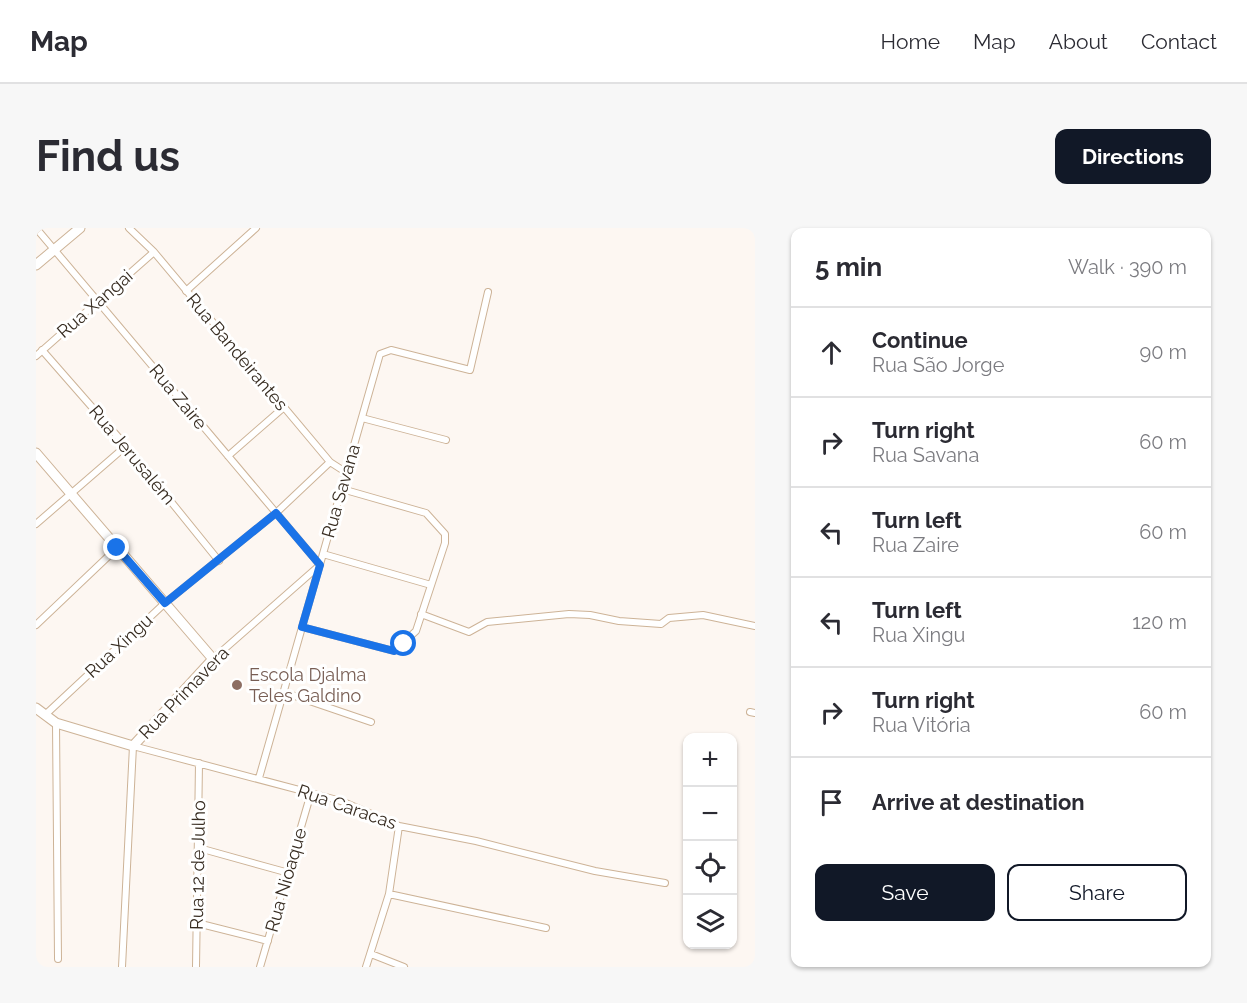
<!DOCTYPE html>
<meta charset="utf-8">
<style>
body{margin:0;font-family:Raleway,sans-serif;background:#f7f7f7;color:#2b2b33}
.controls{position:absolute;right:18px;bottom:18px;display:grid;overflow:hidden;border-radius:12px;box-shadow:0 2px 4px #0004}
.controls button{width:54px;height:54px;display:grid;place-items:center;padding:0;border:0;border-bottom:2px solid #e1e1e2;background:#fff;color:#2b2b33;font:30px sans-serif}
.stop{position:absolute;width:18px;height:18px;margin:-14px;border:4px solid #1a73e8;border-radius:50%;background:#fff}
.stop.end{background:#1a73e8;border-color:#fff;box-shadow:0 2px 6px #0008}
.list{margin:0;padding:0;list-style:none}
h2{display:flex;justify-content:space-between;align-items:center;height:78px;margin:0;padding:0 24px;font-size:26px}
h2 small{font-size:20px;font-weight:400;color:#7c7c81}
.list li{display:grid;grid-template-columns:39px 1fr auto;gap:18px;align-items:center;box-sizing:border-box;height:90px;padding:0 24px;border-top:2px solid #e1e1e2}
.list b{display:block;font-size:22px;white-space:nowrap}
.list p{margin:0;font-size:20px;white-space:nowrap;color:#7c7c81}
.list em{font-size:20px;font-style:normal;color:#7c7c81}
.actions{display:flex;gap:12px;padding:18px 24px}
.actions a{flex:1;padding:14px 0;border:2px solid #111827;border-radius:12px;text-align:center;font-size:21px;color:#111827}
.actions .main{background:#111827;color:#fff}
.icon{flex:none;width:33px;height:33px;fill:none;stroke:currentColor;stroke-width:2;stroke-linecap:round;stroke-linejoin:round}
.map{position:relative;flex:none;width:719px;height:739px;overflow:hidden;border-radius:12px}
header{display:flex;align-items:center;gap:36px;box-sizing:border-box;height:84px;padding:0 30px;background:#fff;border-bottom:2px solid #e1e1e2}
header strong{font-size:28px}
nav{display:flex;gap:33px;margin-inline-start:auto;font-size:21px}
.intro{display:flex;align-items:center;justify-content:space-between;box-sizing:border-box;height:144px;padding:0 36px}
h1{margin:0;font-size:42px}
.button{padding:15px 27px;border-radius:12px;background:#111827;color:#fff;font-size:21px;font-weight:700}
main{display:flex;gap:36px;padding:0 36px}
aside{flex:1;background:#fff;border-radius:12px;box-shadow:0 2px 4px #0004}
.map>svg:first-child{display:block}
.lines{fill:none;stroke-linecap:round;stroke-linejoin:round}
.street-casing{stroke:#cdb397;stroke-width:8}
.secondary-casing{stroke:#cdb397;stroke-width:11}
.street{stroke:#fff;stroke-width:6}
.secondary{stroke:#fff;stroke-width:9}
.route{stroke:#1a73e8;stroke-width:8}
.education-dot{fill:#8d6e63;stroke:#fff;stroke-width:2}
.labels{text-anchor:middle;stroke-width:6;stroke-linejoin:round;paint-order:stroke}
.street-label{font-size:18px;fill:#372c21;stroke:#fff}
.education-label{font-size:18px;fill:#785e54;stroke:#fff;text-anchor:start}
</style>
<header>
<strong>Map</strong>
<nav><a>Home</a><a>Map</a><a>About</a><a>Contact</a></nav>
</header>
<div class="intro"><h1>Find us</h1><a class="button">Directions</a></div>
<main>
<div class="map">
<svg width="719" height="739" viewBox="0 0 719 739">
<rect width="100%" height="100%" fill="#fdf7f2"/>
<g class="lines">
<g class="street-casing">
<path id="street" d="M0,0L284,337L177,431
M93,0L118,24L294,234L311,245
M150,63L220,0
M6,122L90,218L183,333
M0,128L118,24
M326,190L410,212
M192,228L247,180
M0,296L90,218
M287,326L395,357
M385,386L433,404L451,394L533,386L554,387L583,393L625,396L633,390L667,387L719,398
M0,397L81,320
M266,399L358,423L380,403L409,315V306L390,285L306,261
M247,464L335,494
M714,484L719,485
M9,487L129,375L240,285L294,234
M20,495L22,731
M223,550L344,126L355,122L434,142L452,64
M163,620L253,645
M353,666L510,700
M161,695L232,713
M335,726L368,739
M86,739L97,518L305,573L363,598L440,613L559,643L629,655
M160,739L163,535
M224,739L275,565
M330,739L353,666L363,598"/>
</g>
<g class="secondary-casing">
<path id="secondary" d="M0,37L44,0
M0,225L177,431L97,518L20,495L0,480"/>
</g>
<use href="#street" class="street"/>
<use href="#secondary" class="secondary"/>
</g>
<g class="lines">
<path class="route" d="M81,320L129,375L240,285L284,337L266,399L358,423L368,416"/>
</g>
<circle class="education-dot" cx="201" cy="457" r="6"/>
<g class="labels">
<g class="street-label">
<text transform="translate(59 76) rotate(-41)" y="6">Rua Xangai</text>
<text transform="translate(201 124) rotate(50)" y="6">Rua Bandeirantes</text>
<text transform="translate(142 169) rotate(50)" y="6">Rua Zaire</text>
<text transform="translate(96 227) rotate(50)" y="6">Rua Jerusalém</text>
<text transform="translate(305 263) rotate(-74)" y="6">Rua Savana</text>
<text transform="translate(83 418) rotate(-43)" y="6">Rua Xingu</text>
<text transform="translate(148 465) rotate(-46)" y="6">Rua Primavera</text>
<text transform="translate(311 579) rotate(19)" y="6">Rua Caracas</text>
<text transform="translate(162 637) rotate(-89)" y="6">Rua 12 de Julho</text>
<text transform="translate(250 652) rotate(-74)" y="6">Rua Nioaque</text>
</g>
<g class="education-label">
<text x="213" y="453">Escola Djalma<tspan x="213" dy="21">Teles Galdino</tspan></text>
</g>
</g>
</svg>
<div class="controls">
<button>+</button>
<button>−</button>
<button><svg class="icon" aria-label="locate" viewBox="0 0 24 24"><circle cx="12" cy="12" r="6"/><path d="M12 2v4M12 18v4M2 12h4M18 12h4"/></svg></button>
<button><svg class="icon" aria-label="layers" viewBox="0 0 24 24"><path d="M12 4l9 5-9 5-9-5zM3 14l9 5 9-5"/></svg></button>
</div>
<div class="stop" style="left:368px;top:416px"></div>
<div class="stop end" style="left:81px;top:320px"></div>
</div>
<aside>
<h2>5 min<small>Walk · 390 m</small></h2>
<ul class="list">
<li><svg class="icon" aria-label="ahead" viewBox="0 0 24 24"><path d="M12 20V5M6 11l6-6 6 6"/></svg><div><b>Continue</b><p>Rua São Jorge</p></div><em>90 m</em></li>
<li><svg class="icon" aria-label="right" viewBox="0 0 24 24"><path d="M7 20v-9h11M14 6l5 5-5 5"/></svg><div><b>Turn right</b><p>Rua Savana</p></div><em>60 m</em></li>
<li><svg class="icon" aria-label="left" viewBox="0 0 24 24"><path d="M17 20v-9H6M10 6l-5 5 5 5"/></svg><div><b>Turn left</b><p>Rua Zaire</p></div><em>60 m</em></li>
<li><svg class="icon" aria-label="left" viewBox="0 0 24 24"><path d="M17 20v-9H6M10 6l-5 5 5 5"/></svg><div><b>Turn left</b><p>Rua Xingu</p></div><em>120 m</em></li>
<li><svg class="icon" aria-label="right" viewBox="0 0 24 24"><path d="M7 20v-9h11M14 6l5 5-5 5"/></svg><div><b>Turn right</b><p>Rua Vitória</p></div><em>60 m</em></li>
<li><svg class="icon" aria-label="arrive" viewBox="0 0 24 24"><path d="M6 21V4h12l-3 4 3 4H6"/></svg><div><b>Arrive at destination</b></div></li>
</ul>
<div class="actions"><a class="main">Save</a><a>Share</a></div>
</aside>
</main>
